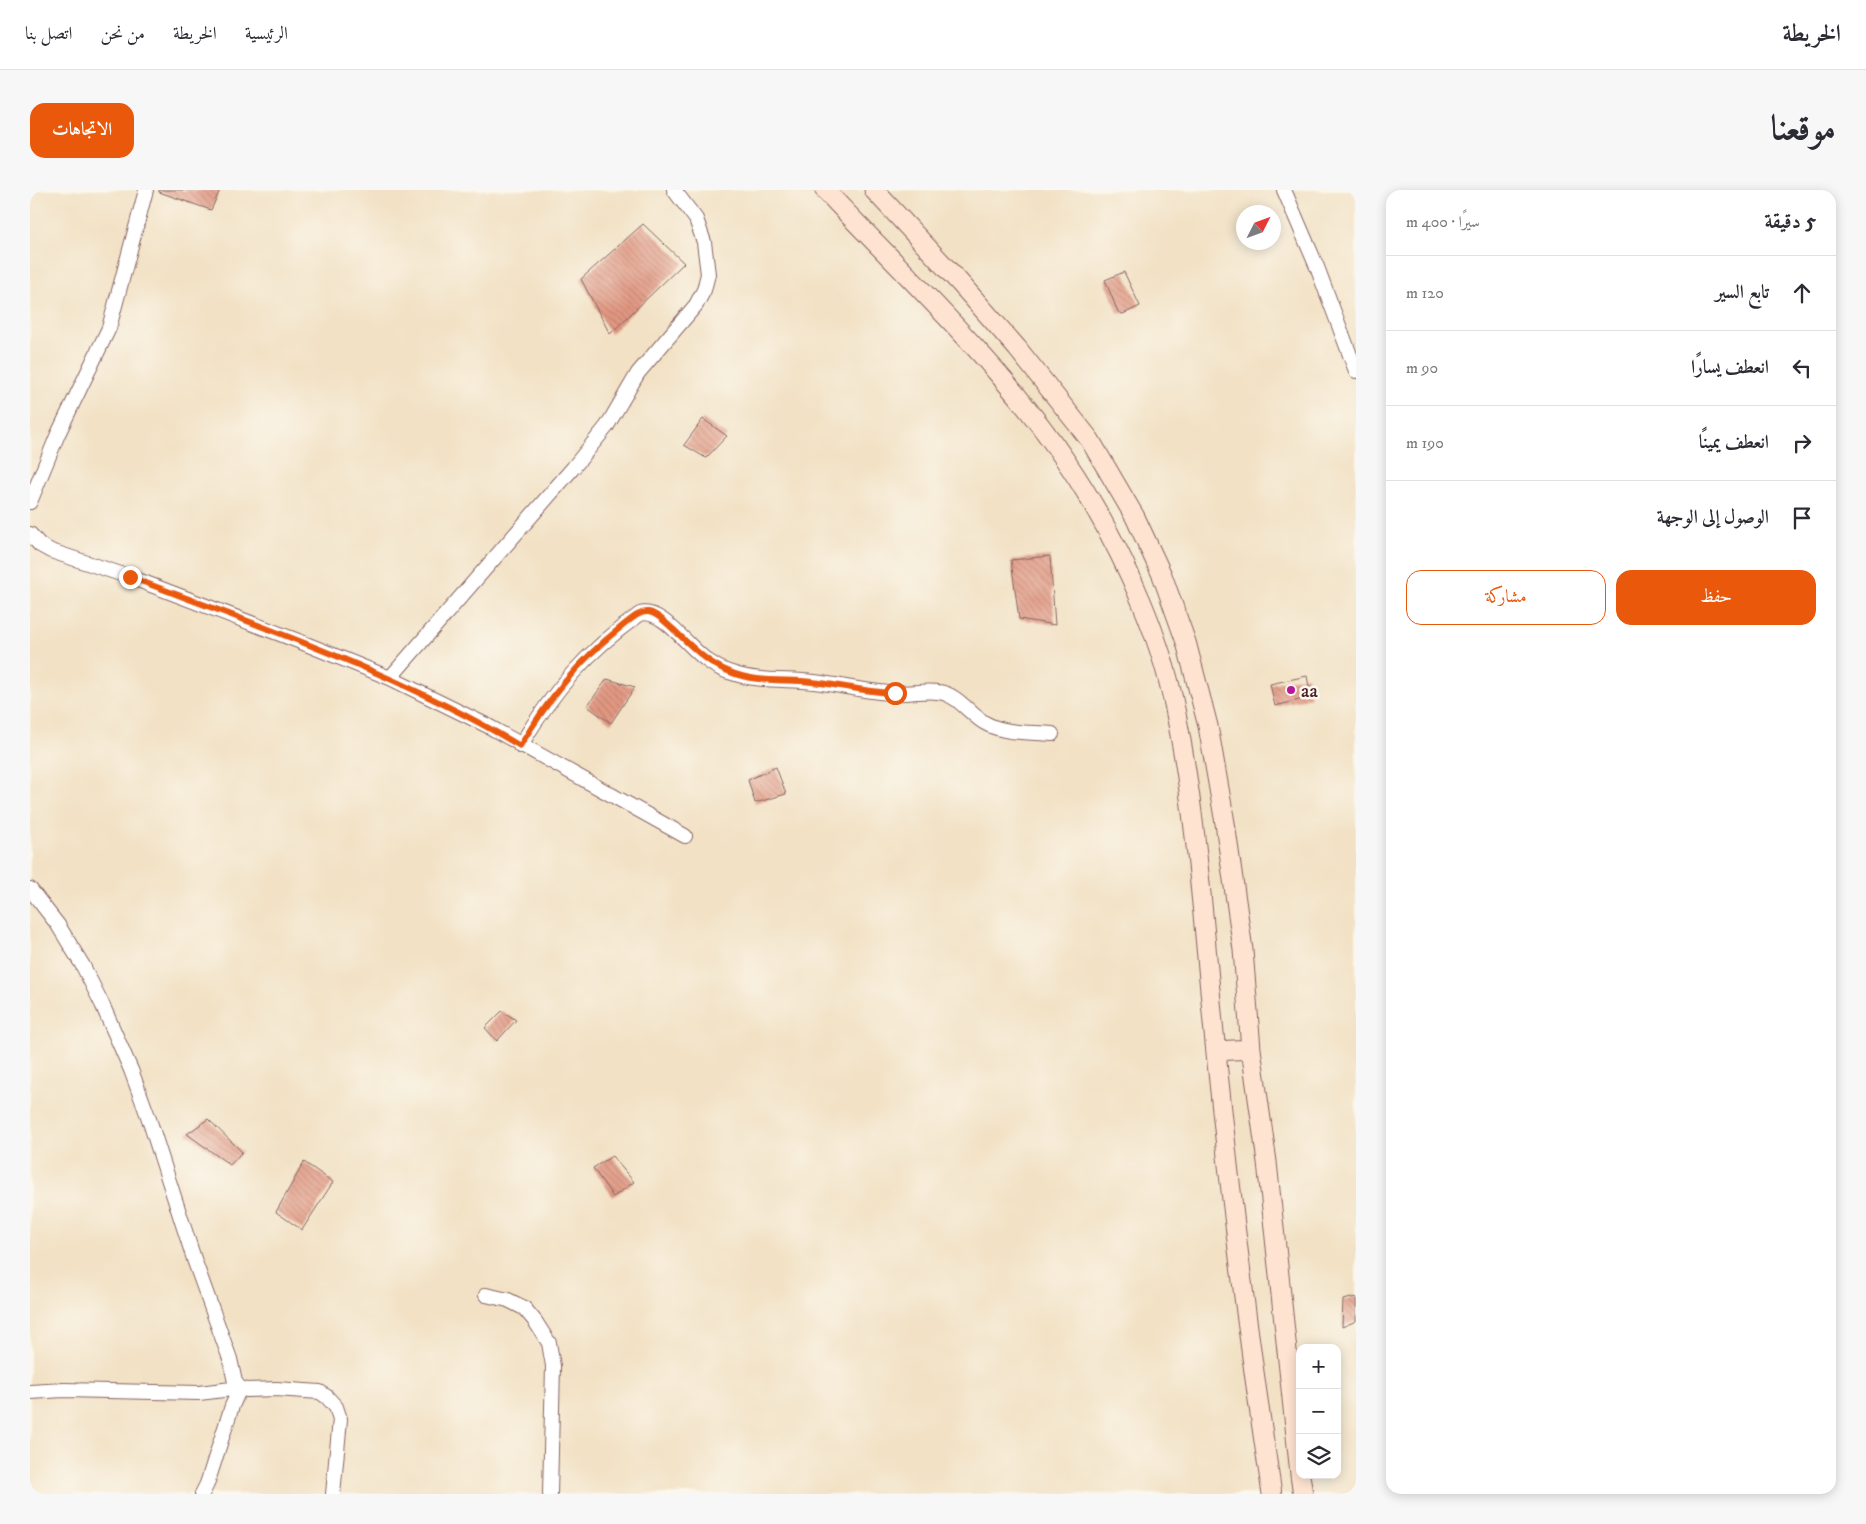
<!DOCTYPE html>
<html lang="ar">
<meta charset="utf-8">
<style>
body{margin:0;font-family:"IM FELL DW Pica",Amiri,serif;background:#f7f7f7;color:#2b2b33;direction:rtl}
.controls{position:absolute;right:15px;bottom:15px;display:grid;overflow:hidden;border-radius:10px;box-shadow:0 2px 12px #0003}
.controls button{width:45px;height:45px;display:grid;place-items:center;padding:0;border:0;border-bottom:1px solid #e1e1e2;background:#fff;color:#2b2b33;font:25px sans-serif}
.compass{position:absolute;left:1206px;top:15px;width:45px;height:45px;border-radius:50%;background:#fff;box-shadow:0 2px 12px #0003;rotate:48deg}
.stop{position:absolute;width:15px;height:15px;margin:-11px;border:4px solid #ea580c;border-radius:50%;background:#fff}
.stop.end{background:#ea580c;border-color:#fff;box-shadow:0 1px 5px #0008}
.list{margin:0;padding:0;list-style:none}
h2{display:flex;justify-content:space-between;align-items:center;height:65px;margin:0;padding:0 20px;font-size:21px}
h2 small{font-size:16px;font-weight:400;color:#7c7c81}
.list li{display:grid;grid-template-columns:32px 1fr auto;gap:15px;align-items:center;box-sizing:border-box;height:75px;padding:0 20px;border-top:1px solid #e1e1e2}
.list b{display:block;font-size:19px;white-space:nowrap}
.list em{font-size:16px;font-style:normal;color:#7c7c81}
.actions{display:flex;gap:10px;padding:15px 20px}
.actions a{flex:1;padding:11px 0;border:1px solid #ea580c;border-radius:15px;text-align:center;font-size:18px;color:#ea580c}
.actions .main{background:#ea580c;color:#fff}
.icon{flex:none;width:28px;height:28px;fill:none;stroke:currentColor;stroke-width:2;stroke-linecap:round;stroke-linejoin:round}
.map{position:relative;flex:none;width:1326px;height:1304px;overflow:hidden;direction:ltr;border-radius:15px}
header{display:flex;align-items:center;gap:30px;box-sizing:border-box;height:70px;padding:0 25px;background:#fff;border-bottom:1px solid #e1e1e2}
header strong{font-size:24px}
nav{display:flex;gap:28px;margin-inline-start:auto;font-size:18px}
.intro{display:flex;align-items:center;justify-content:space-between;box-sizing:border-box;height:120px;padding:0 30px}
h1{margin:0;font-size:35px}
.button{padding:12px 22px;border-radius:15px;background:#ea580c;color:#fff;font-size:18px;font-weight:700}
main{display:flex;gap:30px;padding:0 30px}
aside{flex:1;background:#fff;border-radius:15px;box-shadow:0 2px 12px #0003}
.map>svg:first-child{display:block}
.building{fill:url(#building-back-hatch)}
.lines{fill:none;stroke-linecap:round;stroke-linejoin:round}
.street-casing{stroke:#856361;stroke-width:16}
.secondary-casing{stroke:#856361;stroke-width:21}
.street{stroke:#fff;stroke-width:14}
.secondary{stroke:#fee3d1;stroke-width:19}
.route{stroke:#ea580c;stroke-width:6}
.poi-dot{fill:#b5179e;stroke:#fbf7ec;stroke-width:2}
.labels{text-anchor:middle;stroke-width:5;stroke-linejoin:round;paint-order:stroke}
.poi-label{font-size:20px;fill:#4a1f2b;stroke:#fbf7ec;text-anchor:start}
</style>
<header>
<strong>الخريطة</strong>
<nav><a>الرئيسية</a><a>الخريطة</a><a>من نحن</a><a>اتصل بنا</a></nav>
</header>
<div class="intro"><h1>موقعنا</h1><a class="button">الاتجاهات</a></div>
<main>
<aside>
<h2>5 دقيقة<small>سيرًا · 400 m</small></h2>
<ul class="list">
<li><svg class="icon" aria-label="ahead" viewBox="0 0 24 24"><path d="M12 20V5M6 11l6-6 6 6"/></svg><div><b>تابع السير</b></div><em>120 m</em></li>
<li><svg class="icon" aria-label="left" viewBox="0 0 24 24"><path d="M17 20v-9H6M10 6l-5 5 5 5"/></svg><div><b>انعطف يسارًا</b></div><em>90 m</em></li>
<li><svg class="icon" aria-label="right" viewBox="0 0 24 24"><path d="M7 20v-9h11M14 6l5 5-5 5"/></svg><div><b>انعطف يمينًا</b></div><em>190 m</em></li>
<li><svg class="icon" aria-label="arrive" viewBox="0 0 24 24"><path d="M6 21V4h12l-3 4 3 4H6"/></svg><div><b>الوصول إلى الوجهة</b></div></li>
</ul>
<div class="actions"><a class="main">حفظ</a><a>مشاركة</a></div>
</aside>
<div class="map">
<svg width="1326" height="1304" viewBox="0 0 1326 1304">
<defs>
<pattern id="building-back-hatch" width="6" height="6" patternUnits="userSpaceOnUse" patternTransform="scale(1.25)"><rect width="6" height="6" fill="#e29882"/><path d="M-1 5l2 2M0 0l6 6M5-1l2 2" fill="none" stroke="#b97b6b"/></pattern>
</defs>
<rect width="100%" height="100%" fill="#fbf7ec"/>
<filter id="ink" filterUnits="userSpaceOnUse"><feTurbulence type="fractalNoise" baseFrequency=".02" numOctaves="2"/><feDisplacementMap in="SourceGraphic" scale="10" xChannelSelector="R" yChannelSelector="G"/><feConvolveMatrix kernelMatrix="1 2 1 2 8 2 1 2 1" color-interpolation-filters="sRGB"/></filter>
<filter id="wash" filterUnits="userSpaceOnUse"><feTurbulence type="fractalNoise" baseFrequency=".0096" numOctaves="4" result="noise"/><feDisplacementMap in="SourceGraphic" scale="20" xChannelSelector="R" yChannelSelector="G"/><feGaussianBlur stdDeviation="1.12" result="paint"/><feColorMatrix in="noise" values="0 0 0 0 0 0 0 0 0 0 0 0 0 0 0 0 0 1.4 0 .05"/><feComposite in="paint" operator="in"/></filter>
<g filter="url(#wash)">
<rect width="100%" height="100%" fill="#f2e1c4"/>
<g id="blocks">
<path class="building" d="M129,0H190L181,20L129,2Z
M613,34L654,73L580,144L551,89Z
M1094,82L1110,116L1093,124L1088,122L1075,90Z
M673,229L697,246L676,268L654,255Z
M1020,366L1025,435L989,429L981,370Z
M1277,486L1281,507L1245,516L1240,494Z
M577,489L605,497L581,533L557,516Z
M746,577L756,604L725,613L718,590Z
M472,821L486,830L467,851L455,838Z
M178,929L212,962L200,975L157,944Z
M582,966L604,992L583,1007L563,978Z
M274,972L303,992L272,1040L246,1022Z
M1326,1107V1131L1312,1137L1313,1110Z"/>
</g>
</g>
<g filter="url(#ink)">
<use href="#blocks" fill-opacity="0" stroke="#856361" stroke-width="1"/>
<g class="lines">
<g class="street-casing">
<path id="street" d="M1254,0L1287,77L1326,181
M0,312L28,244L79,138L116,0
M0,344L10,355L21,361L100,387L271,452L360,488L458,536L655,646
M360,488L543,278L577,236L608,183L666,115L674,100L678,84L674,52L666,29L644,0
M490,556C524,500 556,462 610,424C632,417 660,460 678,471C685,476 694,481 702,483C728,492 757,489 784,492C811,495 837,502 863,503C878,504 894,500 908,502C928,504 939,524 955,533C974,544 1001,542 1022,544
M0,699L28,735L53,776L72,814L101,880L119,929L165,1072L200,1169L205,1192L210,1198L217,1200L246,1199L290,1202L297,1207L306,1217L310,1229L303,1304
M456,1105L478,1110L494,1118L505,1131L519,1153L523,1176L520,1304
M0,1202L34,1200L169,1203L210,1198
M172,1304L177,1294L202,1216L210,1198"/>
</g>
<g class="secondary-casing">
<path id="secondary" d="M795,0C888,99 996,197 1064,316C1098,375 1130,447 1144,514C1168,629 1174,747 1186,863C1201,1011 1219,1157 1242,1304
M844,0L930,93L987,158L1060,250L1105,327L1132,385L1156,452L1178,536L1195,633L1213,760L1221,859L1237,972L1270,1284
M1186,861L1221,859
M1270,1285L1273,1304"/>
</g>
<use href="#street" class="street"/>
<use href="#secondary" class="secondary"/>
</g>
</g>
<g class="lines" filter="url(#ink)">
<path class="route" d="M100,387C233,437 368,483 490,556C518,510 547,472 590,438C598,432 611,418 622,423C630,426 637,434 643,439C661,456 677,473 700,482C725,493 755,489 782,492C810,495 837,502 865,503"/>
</g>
<circle class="poi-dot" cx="1261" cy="500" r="5"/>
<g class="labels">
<g class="poi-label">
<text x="1271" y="507">aa</text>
</g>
</g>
</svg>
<div class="controls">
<button>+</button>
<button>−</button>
<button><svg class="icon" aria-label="layers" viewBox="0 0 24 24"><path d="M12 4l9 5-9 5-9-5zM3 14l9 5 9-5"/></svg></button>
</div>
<svg class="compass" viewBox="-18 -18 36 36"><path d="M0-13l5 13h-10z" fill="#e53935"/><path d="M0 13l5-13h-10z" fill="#7c7c81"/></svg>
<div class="stop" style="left:865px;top:503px"></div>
<div class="stop end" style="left:100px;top:387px"></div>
</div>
</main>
